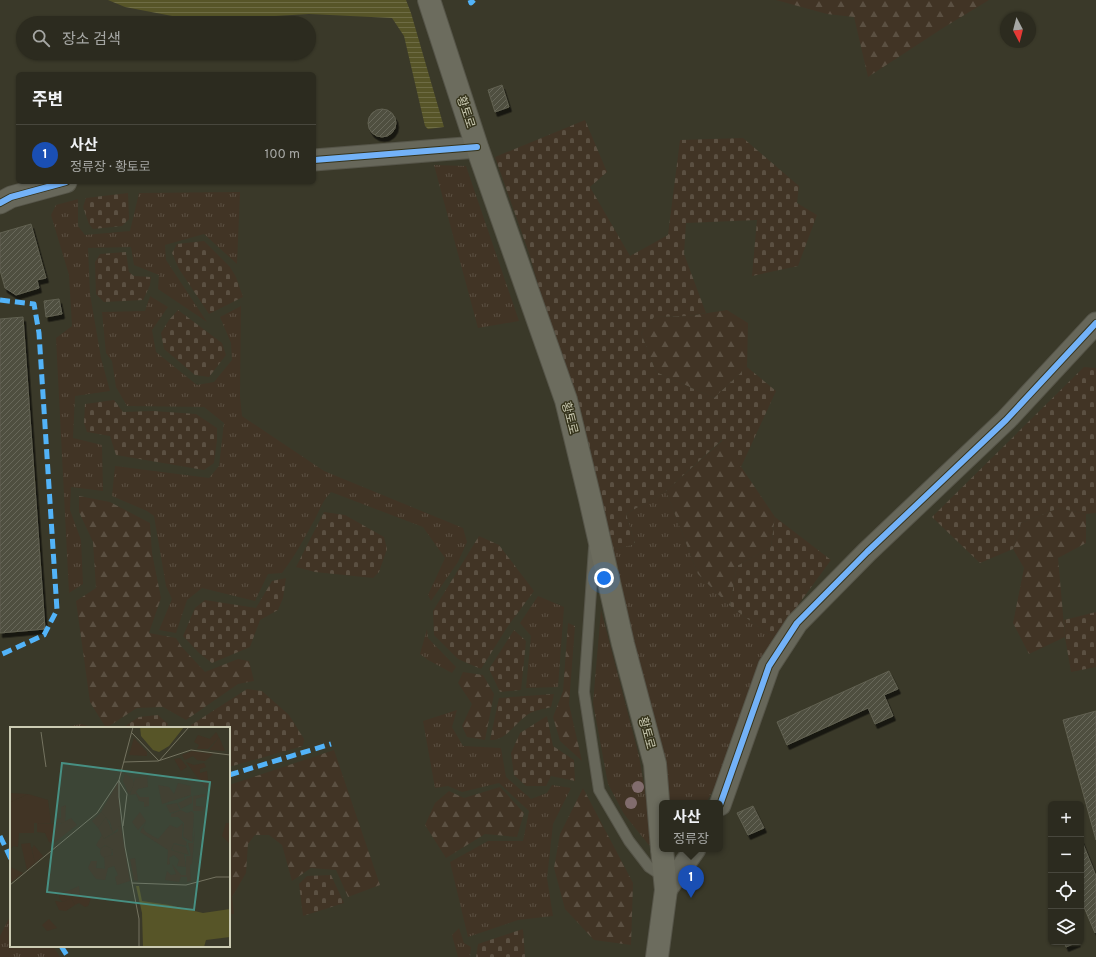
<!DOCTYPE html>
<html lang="ko">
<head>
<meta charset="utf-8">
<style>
	:root { --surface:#2c2b1f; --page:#38372c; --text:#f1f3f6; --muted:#a6a7a4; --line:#48473d; --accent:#989883 }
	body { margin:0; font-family:Overpass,"Noto Sans KR",sans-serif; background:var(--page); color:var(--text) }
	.controls { position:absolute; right:12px; bottom:12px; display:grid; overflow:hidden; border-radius:6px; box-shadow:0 1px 3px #0004 }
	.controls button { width:36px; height:36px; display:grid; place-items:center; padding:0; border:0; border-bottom:1px solid var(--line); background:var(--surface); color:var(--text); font:20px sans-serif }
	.compass { position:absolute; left:1000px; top:12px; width:36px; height:36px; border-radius:50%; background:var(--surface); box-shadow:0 1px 3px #0004; rotate:173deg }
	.you { position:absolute; left:604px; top:578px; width:14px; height:14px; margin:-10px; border:3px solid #fff; border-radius:50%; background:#1a73e8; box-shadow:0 0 0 6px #1a73e833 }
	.badge { display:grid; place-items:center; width:26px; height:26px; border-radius:50%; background:var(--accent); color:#fff; font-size:13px; font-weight:700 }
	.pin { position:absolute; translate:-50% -33px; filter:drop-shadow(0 1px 2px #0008) }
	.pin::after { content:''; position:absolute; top:21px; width:14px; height:12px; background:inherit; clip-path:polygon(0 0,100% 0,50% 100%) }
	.popup { position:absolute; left:659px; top:800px; width:64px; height:52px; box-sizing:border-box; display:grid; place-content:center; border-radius:6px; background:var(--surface); filter:drop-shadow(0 1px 3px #0005); font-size:13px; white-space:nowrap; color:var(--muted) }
	.popup b { font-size:15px; color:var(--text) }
	.popup::after { content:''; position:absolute; left:50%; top:100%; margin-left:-8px; border:8px solid transparent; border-top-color:var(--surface) }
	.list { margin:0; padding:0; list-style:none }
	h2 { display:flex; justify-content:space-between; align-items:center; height:52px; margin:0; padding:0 16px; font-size:17px }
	h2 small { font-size:13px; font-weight:400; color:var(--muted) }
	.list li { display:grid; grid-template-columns:26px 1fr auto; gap:12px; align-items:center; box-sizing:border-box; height:60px; padding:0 16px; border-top:1px solid var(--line) }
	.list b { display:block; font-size:15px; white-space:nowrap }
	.list p { margin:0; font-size:13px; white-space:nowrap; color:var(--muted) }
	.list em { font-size:13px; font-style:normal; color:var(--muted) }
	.icon { flex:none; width:22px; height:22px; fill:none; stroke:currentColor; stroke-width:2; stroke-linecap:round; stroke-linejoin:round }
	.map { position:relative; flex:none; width:1096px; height:957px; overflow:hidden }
	.search { position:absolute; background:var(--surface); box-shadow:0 1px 3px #0004; left:16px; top:16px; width:300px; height:44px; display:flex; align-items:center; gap:10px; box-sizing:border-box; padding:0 14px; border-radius:22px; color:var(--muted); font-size:15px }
	.panel { position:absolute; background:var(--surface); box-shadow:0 1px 3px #0004; left:16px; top:72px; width:300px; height:112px; border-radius:6px }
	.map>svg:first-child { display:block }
	.grass { fill:url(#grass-tufts) }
	.forest { fill:url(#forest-firs) }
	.cemetery { fill:url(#cemetery-stones) }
	.water { fill:url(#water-rules) }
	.building { fill:url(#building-hatch); stroke:#616151; filter:url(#shadow) }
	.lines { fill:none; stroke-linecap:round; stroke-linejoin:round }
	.lane-casing { stroke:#565549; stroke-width:12 }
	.street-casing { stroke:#565549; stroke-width:23 }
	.secondary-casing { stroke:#565549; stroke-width:24 }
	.lane { stroke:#67675a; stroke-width:10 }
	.street { stroke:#67675a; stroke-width:21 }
	.secondary { stroke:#6c6c5e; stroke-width:22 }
	.quiet { stroke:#52b3f8; stroke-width:5; stroke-dasharray:10 5; stroke-linecap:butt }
	.cycleway-casing { stroke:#36341c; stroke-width:8 }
	.cycleway { stroke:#73b2f8; stroke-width:6 }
	.tree { fill:#816c6d }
	.labels { text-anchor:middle; stroke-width:3; stroke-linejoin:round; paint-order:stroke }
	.street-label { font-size:12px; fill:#cbcbb3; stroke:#36341c }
	.inset-road { fill:none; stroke:#747360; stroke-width:1 }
	.view { fill:#479083; fill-opacity:0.15; stroke:#479083; stroke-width:2 }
	.inset-edge { fill:none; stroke:#cbcbb3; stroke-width:2 }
</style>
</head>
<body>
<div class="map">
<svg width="1096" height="957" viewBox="0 0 1096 957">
	<defs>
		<pattern id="grass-tufts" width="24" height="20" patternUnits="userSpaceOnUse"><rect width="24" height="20" fill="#413425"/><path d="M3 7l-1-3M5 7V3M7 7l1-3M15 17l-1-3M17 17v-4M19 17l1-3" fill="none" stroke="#5b5042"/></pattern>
		<pattern id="forest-firs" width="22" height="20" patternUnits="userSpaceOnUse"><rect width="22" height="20" fill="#413425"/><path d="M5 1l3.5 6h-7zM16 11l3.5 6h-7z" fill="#5b5042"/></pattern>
		<pattern id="cemetery-stones" width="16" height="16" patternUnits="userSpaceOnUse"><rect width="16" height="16" fill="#413425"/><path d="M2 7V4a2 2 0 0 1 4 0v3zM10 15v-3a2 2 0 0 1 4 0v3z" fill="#5b5042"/></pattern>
		<pattern id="water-rules" width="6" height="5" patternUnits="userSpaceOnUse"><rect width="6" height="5" fill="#575528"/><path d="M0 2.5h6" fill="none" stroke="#6e6c45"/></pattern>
		<pattern id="building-hatch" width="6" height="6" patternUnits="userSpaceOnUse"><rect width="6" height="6" fill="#504f41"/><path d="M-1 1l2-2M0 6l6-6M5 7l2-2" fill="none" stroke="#68675a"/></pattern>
		<filter id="shadow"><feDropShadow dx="2.5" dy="4.5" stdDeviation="0" flood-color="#0009"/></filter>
	</defs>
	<rect width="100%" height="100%" fill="#3a3929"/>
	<g class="grass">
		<polygon points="434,165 466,166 519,321 478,328"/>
		<polygon points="240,192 237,264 204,234 165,245 166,260 207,322 158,289 159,275 134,265 131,247 88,248 90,294 101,358 110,391 75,396 73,438 102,445 103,491 71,487 70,510 81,540 83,584 69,593 56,338 72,326 69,275 51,215 56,205 78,199 78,226 85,235 130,231 139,193"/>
		<path d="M150,296L168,307L152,330L156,352L197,385L214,382L232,360L231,343L220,317L241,306L240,396L242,416L324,471L463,528L467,542L458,562L431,601L428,595L445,558L423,527L331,492C323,500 320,509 315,519C305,537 295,556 282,573L268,574L255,601L202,588L187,600L176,633L159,630L172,599L166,586L154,516L147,511L112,496L115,466L209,478L219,466L224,423L204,407L127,406L116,387L112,361L106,353L102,312L145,311Z"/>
		<polygon points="666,491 698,574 730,606 774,638 720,777 706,803 665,803 657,739 612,550 635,544 626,514"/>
		<polygon points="538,596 564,607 558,687 526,688 531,636 520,623"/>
		<polygon points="601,610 639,756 655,851 648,844 624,814 608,784 593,703"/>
		<polygon points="427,629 428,638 456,667 452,673 428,660 420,654"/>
		<polygon points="457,710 452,727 463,746 501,748 506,777 531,799 547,793 552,785 571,788 553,824 547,878 553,916 518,920 468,937 450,862 488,841 523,841 529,811 499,783 462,792 448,786 435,788 423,721"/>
		<polygon points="81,724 95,728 62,728"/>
		<polygon points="11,914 11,946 53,946 60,957 0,957 0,936"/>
		<polygon points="459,928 464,943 471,947 470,957 458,957 452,935"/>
	</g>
	<g class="forest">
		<polygon points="776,0 989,0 943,28 868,77 854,17 827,14"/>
		<polygon points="727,310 748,323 747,367 714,398 656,372 641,333 654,317 689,316"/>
		<polygon points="723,440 775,517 771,547 737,566 730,606 698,574 666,491"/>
		<polygon points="79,496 110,502 150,523 152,553 161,598 149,633 176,638 181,646 205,672 238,659 249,661 254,681 238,684 186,720 163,707 137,708 106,728 90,702 76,601 96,588 93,542 79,512"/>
		<polygon points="1059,508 1086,514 1086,543 1058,558 1065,637 1029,654 1013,623 1024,568 1013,549 1021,523"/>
		<polygon points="568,623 575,626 569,704 582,761 560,741 553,717 563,691"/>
		<polygon points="463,672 483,675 494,694 485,740 467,737 462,726 472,704 458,683"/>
		<polygon points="334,750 380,885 348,897 336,870 311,868 292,881 282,845 269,835 255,835 248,844 246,873 232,897 234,914 229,914 229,785"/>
		<polygon points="500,787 524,813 517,837 485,834 446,858 425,825 435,803 449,791 464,798"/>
		<polygon points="583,788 633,883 631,945 594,940 565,909 554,868 560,834"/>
	</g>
	<g class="cemetery">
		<polygon points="585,120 607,172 590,187 630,256 668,235 680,140 743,138 799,186 797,203 817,215 798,266 752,276 757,220 686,223 684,254 706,313 688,316 654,317 641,333 656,372 714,398 747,367 776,391 741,467 722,440 666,491 626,514 635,544 612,550 530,256 495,157"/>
		<polygon points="128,193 129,219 122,226 93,229 89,224 83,207 86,198"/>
		<polygon points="204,241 230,267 236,277 243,297 209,314 179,269 172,253 177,244"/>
		<polygon points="126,252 129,272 134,276 151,277 150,285 143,300 104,302 96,294 95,262 100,254"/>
		<polygon points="178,310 222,343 226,355 209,377 195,375 164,349 161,333 169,320"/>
		<polygon points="1084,367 1096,368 1096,513 1086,514 1059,508 1021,523 1013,549 980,563 932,517"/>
		<polygon points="114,400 123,412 153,411 196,414 217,428 217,440 214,463 204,470 116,455 110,436 87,432 84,423 85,404"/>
		<polygon points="324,512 345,515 384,537 387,549 379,572 373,578 315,572 296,567"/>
		<polygon points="775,517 831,560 774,638 730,606 737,566 771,547"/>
		<polygon points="479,536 499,545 534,591 508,626 481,669 458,659 434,635 433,611"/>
		<polygon points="286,578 283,598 278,610 260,620 250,647 212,663 199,653 183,636 195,608 205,600 256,608 272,581"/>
		<polygon points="1096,612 1096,667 1071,672 1065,637 1064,620"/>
		<polygon points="514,630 526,641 521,690 500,692 489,669"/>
		<polygon points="247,689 262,691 289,715 304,739 303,746 229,767 229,728 191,728 191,725"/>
		<path d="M554,694L551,707C544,709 534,710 527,715C514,724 507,740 490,740L499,698Z"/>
		<polygon points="158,715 168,724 166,728 122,728 139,717"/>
		<polygon points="547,716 553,746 574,760 575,781 551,776 546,786 526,786 514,775 511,753 520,733"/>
		<polygon points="331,875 344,903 303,916 299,884 307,876"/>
		<polygon points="523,929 525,957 476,957 478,944"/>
	</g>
	<polygon class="water" points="108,0 406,0 411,13 444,127 428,129 425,126 404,36 392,18 309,14 210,20 188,19 125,7"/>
	<g class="building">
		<polygon points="502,85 509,107 495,112 488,90"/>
		<circle cx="382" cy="123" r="14"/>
		<polygon points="31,224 46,278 37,280 39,288 16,295 5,288 0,270 0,233"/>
		<polygon points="59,299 62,314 46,317 44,301"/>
		<polygon points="23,317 45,629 0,633 0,319"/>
		<polygon points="889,671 898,689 884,695 893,716 875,724 868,708 787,745 777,722"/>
		<polygon points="1096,711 1096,840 1063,720"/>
		<polygon points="753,806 764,828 748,835 737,813"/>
		<polygon points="1081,839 1096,876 1096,932 1095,933 1081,900"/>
		<polygon points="1064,942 1078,942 1066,947"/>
	</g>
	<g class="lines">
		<defs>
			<polyline id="lane" points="594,548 584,692 599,790 629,841 649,867 664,877"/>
			<g id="street">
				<polyline points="314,160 477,147"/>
				<polyline points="0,203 11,197 66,182"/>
				<polyline points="720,805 769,666 797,623 867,552 1006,420 1096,323"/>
				<polyline points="666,890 695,849"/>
			</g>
			<g id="secondary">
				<polyline points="429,0 477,147 566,400 590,499 623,644 655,764 662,849"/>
				<polyline points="657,957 666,890 662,849"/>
			</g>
		</defs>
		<use href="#lane" class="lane-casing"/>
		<use href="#street" class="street-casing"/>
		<use href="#secondary" class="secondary-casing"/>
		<use href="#lane" class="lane"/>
		<use href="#street" class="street"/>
		<use href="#secondary" class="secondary"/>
		<g class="quiet">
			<polyline points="470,0 471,3 474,0"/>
			<polyline points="0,300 34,304 39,333 57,610 44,635 0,655"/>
			<polyline points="229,775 331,744"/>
			<polyline points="0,836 11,859"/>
			<polyline points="61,946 68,957"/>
		</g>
		<defs>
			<g id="cycleway">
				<polyline points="314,160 477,147"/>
				<polyline points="0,203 11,197 66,182"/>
				<polyline points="720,805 769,666 797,623 867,552 1006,420 1096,323"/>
			</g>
		</defs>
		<use href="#cycleway" class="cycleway-casing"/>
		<use href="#cycleway" class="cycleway"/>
	</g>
	<g class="tree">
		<circle cx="638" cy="787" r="6"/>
		<circle cx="631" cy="803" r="6"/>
	</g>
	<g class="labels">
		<g class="street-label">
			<text transform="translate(466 112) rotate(72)" y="4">황토로</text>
			<text transform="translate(570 418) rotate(76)" y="4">황토로</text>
			<text transform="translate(647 733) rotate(75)" y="4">황토로</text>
		</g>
	</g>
	<g transform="translate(10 727)">
		<rect width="220" height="220" fill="#3a3929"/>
		<path d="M206,5L209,10L198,22H187L189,18L184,15L188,8L200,12ZM170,31L177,40L171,44L164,32ZM176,35L184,38L194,36L196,40L190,42V46L197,44L198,53H202L196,62ZM137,49L138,60L128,62L126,65L130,70H139V79L134,80V75L129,74L126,67L120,68L125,51ZM108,55L111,99L103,106L100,95L91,85ZM195,67L196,69L186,72V79L194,80L192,84H183V69ZM136,95L133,101L136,105L148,112L160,98L167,101L173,96L172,111L177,115L176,119L164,116L161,123L174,127L176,140L167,139L169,133L164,128L159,131L160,137L157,138L158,123L130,105ZM185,102L182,137L180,138L181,154L177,155V150H171L169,155L155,153L157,144L161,148L166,147L162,137L171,148H176V129H181L178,116H183ZM20,116L25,136L17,143L11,117ZM125,131L128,154L124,153L120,132ZM0,140L13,146L0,156Z" fill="#413425"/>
		<path d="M124,11L137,25V29L119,28ZM182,24L203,27L195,34L187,33L183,29L175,33L172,28ZM115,46L123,52L124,57L119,68L113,54ZM168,56L181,59V68L152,77L148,58L159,60L164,67ZM18,67L38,73L41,96H24V106H9L8,120L3,119L0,123V75ZM182,69V76L171,82L168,76ZM56,78L55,96H46L47,92L51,91V80ZM171,83L177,86L182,84L184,87L182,115L173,110L174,96L168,90H161V87ZM96,90L103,106L94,112L88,101ZM216,96H220V117L212,109ZM24,118L33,129L25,136L22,122ZM90 125a6 6 0 1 1 12 0a6 6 0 1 1-12 0ZM69,159L70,167L81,171L78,179L75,180L69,176L65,178L61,171L53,175L50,173L49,168Z" fill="#413425"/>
		<path d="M209,10L215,24L199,23L207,13ZM0,66L18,67L0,75ZM167,76L170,83L160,86L156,78ZM91,85L96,90L88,101L82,94ZM130,85L136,94L128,103L122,95ZM61,91L67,98L44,116L39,115L35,106L27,105V96L50,97ZM111,99L120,154L107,158L105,150L108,148L104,139L98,141L95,153L86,152L78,141L81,134H87L86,141L95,142L94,130L103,128L102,122L95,118L90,122L86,118L92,108L94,112L108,104V100ZM164,117L176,120L179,128L165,124L162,122ZM61,171L65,178L56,184L49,183L45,174L53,175ZM39,192L47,201L37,204L32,198Z" fill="#413425"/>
		<path d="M130,0H174L159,19L149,25L143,23L131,9ZM126,159H129L132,174L159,178L193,186L220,182V210L196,213L194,220H133L132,186Z" fill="#575528"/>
		<path class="inset-road" d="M123,0L109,53V70L115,120L129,192V220M31,5L36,40M122,6L149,34L179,0M114,35L148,34L181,23L220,28M109,54L117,67L113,99M122,156L176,158L206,150H220M0,158L87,86L109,53"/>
		<path class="view" d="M52,36L200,55L184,183L37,165Z"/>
		<rect width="220" height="220" class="inset-edge"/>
	</g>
</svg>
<div class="controls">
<button>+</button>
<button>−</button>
<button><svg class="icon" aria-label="locate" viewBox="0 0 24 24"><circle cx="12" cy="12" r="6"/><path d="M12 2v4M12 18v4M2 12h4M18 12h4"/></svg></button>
<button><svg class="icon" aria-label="layers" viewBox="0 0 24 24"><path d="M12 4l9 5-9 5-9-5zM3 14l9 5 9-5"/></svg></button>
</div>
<svg class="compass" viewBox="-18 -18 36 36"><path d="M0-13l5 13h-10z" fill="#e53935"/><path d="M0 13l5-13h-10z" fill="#a6a7a4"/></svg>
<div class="you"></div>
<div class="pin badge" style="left:691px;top:898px;background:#1a4fb4">1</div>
<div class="popup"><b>사산</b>정류장</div>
<div class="search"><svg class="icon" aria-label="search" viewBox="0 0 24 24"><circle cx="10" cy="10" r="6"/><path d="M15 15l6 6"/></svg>장소 검색</div>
<section class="panel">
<h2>주변<small></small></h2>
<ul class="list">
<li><span class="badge" style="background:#1a4fb4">1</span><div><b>사산</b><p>정류장 · 황토로</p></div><em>100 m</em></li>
</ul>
</section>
</div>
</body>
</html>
